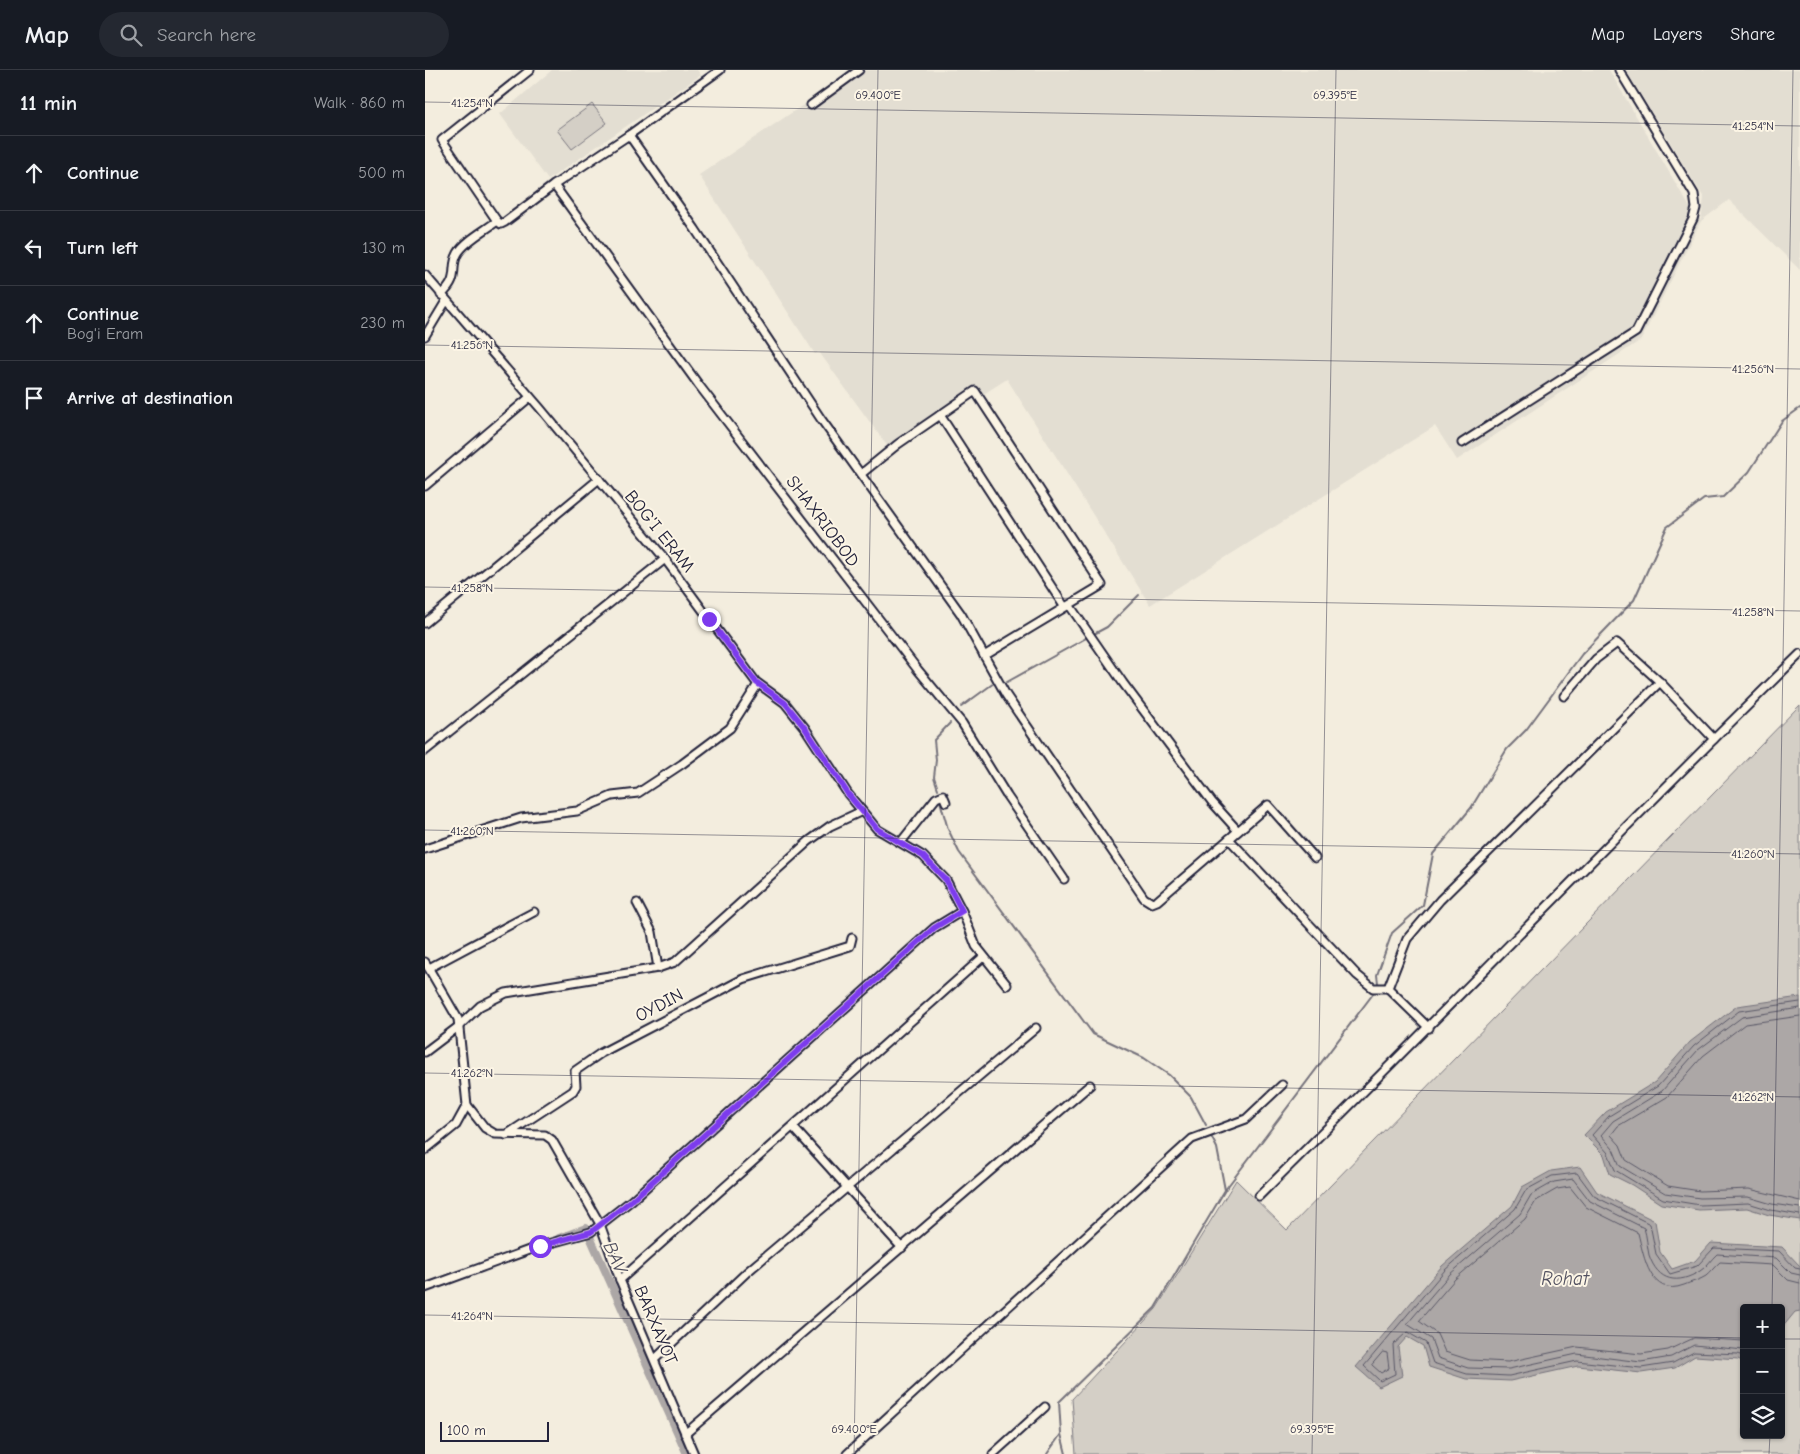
<!DOCTYPE html>
<html lang="en">
<head>
<meta charset="utf-8">
<style>
	:root { --surface:#171b24; --page:#242831; --text:#f1f3f6; --muted:#9ea1a6; --line:#363941 }
	body { margin:0; font-family:"Comic Neue",sans-serif; background:var(--page); color:var(--text) }
	.controls { position:absolute; right:15px; bottom:15px; display:grid; overflow:hidden; border-radius:5px; box-shadow:0 1px 4px #0004 }
	.controls button { width:45px; height:45px; display:grid; place-items:center; padding:0; border:0; border-bottom:1px solid var(--line); background:var(--surface); color:var(--text); font:25px sans-serif }
	.scale { position:absolute; left:15px; bottom:12px; width:109px; box-sizing:border-box; padding-left:5px; border:2px solid #22223b; border-top:0; font-size:14px; line-height:18px; white-space:nowrap; color:#22223b; -webkit-text-stroke:4px #fcf5e5; paint-order:stroke }
	.stop { position:absolute; width:15px; height:15px; margin:-11px; border:4px solid #7c3aed; border-radius:50%; background:#fff }
	.stop.end { background:#7c3aed; border-color:#fff; box-shadow:0 1px 5px #0008 }
	.list { margin:0; padding:0; list-style:none }
	h2 { display:flex; justify-content:space-between; align-items:center; height:65px; margin:0; padding:0 20px; font-size:21px }
	h2 small { font-size:16px; font-weight:400; color:var(--muted) }
	.list li { display:grid; grid-template-columns:32px 1fr auto; gap:15px; align-items:center; box-sizing:border-box; height:75px; padding:0 20px; border-top:1px solid var(--line) }
	.list b { display:block; font-size:19px; white-space:nowrap }
	.list p { margin:0; font-size:16px; white-space:nowrap; color:var(--muted) }
	.list em { font-size:16px; font-style:normal; color:var(--muted) }
	.icon { flex:none; width:28px; height:28px; fill:none; stroke:currentColor; stroke-width:2; stroke-linecap:round; stroke-linejoin:round }
	.map { position:relative; flex:none; width:1375px; height:1384px; overflow:hidden }
	header { display:flex; align-items:center; gap:30px; box-sizing:border-box; height:70px; padding:0 25px; background:var(--surface); border-bottom:1px solid var(--line) }
	header strong { font-size:24px }
	nav { display:flex; gap:28px; margin-inline-start:auto; font-size:18px }
	.search { width:350px; height:45px; background:var(--page); display:flex; align-items:center; gap:12px; box-sizing:border-box; padding:0 18px; border-radius:28px; color:var(--muted); font-size:19px }
	main { display:flex }
	aside { flex:1; background:var(--surface) }
	.map>svg:first-child { display:block }
	.built { fill:#e3ded2 }
	.green { fill:#d4cfc6; stroke:#7b7880; fill-rule:evenodd }
	.water { fill:#aca7a6; stroke:#75727b }
	.lines { fill:none; stroke-linecap:round; stroke-linejoin:round }
	.shore { stroke:#595766; stroke-width:1 }
	.stream { stroke:#75727b; stroke-width:2 }
	.canal { stroke:#aca7a6; stroke-width:8 }
	.street-casing { stroke:#22223b; stroke-width:11 }
	.street { stroke:#fcf5e5; stroke-width:7 }
	.route { stroke:#7c3aed; stroke-width:6 }
	.ticks { fill:none; stroke:#22223b; stroke-width:1; stroke-opacity:0.45 }
	.labels { text-anchor:middle; stroke-width:4; stroke-linejoin:round; paint-order:stroke }
	.street-label { font-size:18px; fill:#22223b; stroke:#fcf5e5 }
	.water-label { font-size:19px; font-style:italic; fill:#525160; stroke:#fcf5e5 }
	.ticks-label { font-size:12px; text-anchor:middle; fill:#22223b; stroke:#fcf5e5; stroke-width:4; stroke-linejoin:round; paint-order:stroke }
</style>
</head>
<body>
<header>
<strong>Map</strong>
<div class="search"><svg class="icon" aria-label="search" viewBox="0 0 24 24"><circle cx="10" cy="10" r="6"/><path d="M15 15l6 6"/></svg>Search here</div>
<nav><a>Map</a><a>Layers</a><a>Share</a></nav>
</header>
<main>
<aside>
<h2>11 min<small>Walk · 860 m</small></h2>
<ul class="list">
<li><svg class="icon" aria-label="ahead" viewBox="0 0 24 24"><path d="M12 20V5M6 11l6-6 6 6"/></svg><div><b>Continue</b></div><em>500 m</em></li>
<li><svg class="icon" aria-label="left" viewBox="0 0 24 24"><path d="M17 20v-9H6M10 6l-5 5 5 5"/></svg><div><b>Turn left</b></div><em>130 m</em></li>
<li><svg class="icon" aria-label="ahead" viewBox="0 0 24 24"><path d="M12 20V5M6 11l6-6 6 6"/></svg><div><b>Continue</b><p>Bog'i Eram</p></div><em>230 m</em></li>
<li><svg class="icon" aria-label="arrive" viewBox="0 0 24 24"><path d="M6 21V4h12l-3 4 3 4H6"/></svg><div><b>Arrive at destination</b></div></li>
</ul>
</aside>
<div class="map">
<svg width="1375" height="1384" viewBox="0 0 1375 1384">
	<rect width="100%" height="100%" fill="#f3edde"/>
	<filter id="ink" filterUnits="userSpaceOnUse"><feTurbulence type="fractalNoise" baseFrequency=".02" numOctaves="2"/><feDisplacementMap in="SourceGraphic" scale="10" xChannelSelector="R" yChannelSelector="G"/><feConvolveMatrix kernelMatrix="1 2 1 2 8 2 1 2 1" color-interpolation-filters="sRGB"/></filter>
	<g filter="url(#ink)">
		<g class="built">
			<polygon points="127,0 272,0 276,5 123,110 75,44"/>
			<polygon points="430,0 1184,0 1264,136 1276,150 1279,128 1201,0 1375,0 1375,200 1304,130 1276,151 1216,270 1032,390 1010,356 725,535 582,309 557,325 551,317 463,377 394,282 390,284 274,105"/>
		</g>
		<g class="green">
			<polygon points="167,34 182,53 147,79 132,60"/>
			<path d="M1375,635V1384H651L647,1329L731,1239L811,1110L862,1160ZM1319,1238H1356V1365H1319Z"/>
		</g>
		<g class="water">
			<polygon points="1375,927 1375,1150 1344,1145 1322,1138 1274,1140 1236,1134 1207,1115 1185,1104 1179,1085 1159,1065 1181,1042 1230,1012 1265,972 1312,936"/>
			<polygon points="1155,1097 1172,1122 1230,1151 1235,1182 1247,1199 1270,1191 1286,1173 1357,1177 1375,1196 1375,1241 1370,1242 1356,1259 1356,1238 1319,1238 1319,1292 1313,1289 1270,1286 1250,1298 1216,1303 1153,1296 1085,1311 1041,1309 1004,1297 998,1276 982,1267 973,1277 977,1306 954,1317 931,1297 1017,1196 1087,1136 1097,1117 1126,1101"/>
		</g>
		<g class="lines">
			<g class="shore">
				<polyline points="1375,932 1314,941 1269,976 1233,1016 1184,1046 1167,1065 1183,1083 1190,1100 1238,1129 1275,1135 1323,1133 1346,1140 1375,1145"/>
				<polyline points="1375,938 1317,947 1273,980 1237,1021 1188,1051 1176,1065 1188,1079 1195,1096 1240,1123 1275,1128 1323,1127 1347,1134 1375,1138"/>
				<polyline points="1375,946 1320,954 1278,986 1242,1027 1193,1056 1186,1065 1195,1075 1201,1090 1243,1116 1275,1121 1324,1119 1375,1131"/>
				<path d="M1319,1271L1269,1268L1243,1280L1216,1284L1152,1277L1083,1292L1045,1290L1020,1282L1012,1264L994,1251L1030,1209L1100,1149L1111,1131L1132,1119L1145,1117L1161,1137L1213,1163C1219,1187 1225,1228 1259,1215C1266,1212 1275,1210 1281,1206C1286,1202 1290,1196 1295,1192L1348,1195L1363,1210L1375,1213"/>
				<path d="M1319,1280L1269,1275L1246,1287L1216,1292L1152,1284L1084,1299L1043,1298L1013,1288L1006,1269L982,1254L1025,1204L1095,1144L1106,1125L1129,1112L1148,1109L1165,1131L1219,1158C1222,1167 1222,1176 1224,1185C1233,1212 1253,1215 1275,1201C1282,1197 1286,1189 1292,1184L1351,1188L1366,1203L1375,1205"/>
				<polygon points="958,1282 962,1283 964,1298 956,1303 947,1295"/>
				<polyline points="1319,1287 1313,1284 1269,1282 1248,1293 1216,1298 1152,1291 1084,1306 1042,1304 1008,1293 1001,1273 982,1262 968,1275 970,1304 955,1311 939,1296 1020,1200 1090,1139 1101,1120 1127,1106 1152,1103 1169,1126 1225,1154 1231,1184 1245,1204 1272,1196 1289,1178 1354,1181 1370,1198 1375,1199"/>
			</g>
			<g class="stream">
				<polyline points="667,565 682,557 714,525"/>
				<polyline points="582,612 663,567"/>
				<polyline points="536,637 569,613"/>
				<polyline points="513,719 509,707 511,690 509,670 525,653"/>
				<polyline points="515,731 523,759 534,782 668,964 719,988 744,1005 766,1027 781,1055"/>
				<polyline points="953,913 952,905 967,863 998,835 1008,784 1046,738 1082,679 1101,660 1157,584 1209,530 1242,457 1279,429 1298,427 1324,402 1357,351 1375,338"/>
				<polyline points="787,1068 792,1078 800,1120"/>
				<polyline points="622,1384 636,1364"/>
				<polyline points="641,1384 636,1364 634,1332 730,1238 800,1120 948,924"/>
			</g>
			<polyline class="canal" points="134,1168 161,1158 262,1384"/>
			<defs>
				<g id="street">
					<polyline points="386,35 434,0"/>
					<polyline points="204,65 270,159 396,349 536,544 581,625 719,828 727,833 732,831 804,769 932,905 948,918 963,918"/>
					<polyline points="129,115 273,314 493,600 537,653 582,726 639,809"/>
					<polyline points="72,151 17,70 105,0"/>
					<polyline points="0,205 115,338 240,489 331,612 360,633 380,658 423,724 452,759 498,786 521,810 537,841 551,876 582,915"/>
					<path d="M16,225C36,208 24,198 33,183C41,170 61,160 72,151L76,154L80,152L129,115L204,65L295,0"/>
					<polyline points="0,266 21,231"/>
					<polyline points="515,345 639,536"/>
					<polyline points="1037,373 1211,262 1268,149 1271,138 1269,124 1194,0"/>
					<polyline points="436,404 473,374 550,321 677,515 559,586"/>
					<polyline points="0,416 105,327"/>
					<polyline points="645,536 698,613 787,732 813,761"/>
					<polyline points="0,553 174,409"/>
					<polyline points="1139,626 1171,589 1192,573 1235,612 1289,669"/>
					<polyline points="0,681 240,489"/>
					<polyline points="804,769 843,735 890,788"/>
					<polyline points="476,772 511,728 518,725 521,732"/>
					<polyline points="0,779 96,748 152,741 187,726 213,723 257,694 305,658 333,614"/>
					<polyline points="212,833 227,862 233,898"/>
					<polyline points="0,892 33,949 42,1035 60,1058 70,1064 120,1065 127,1070 175,1154 195,1210 269,1384"/>
					<polyline points="4,898 109,842"/>
					<polyline points="1004,958 963,918 982,869 1015,830 1235,612"/>
					<polyline points="0,982 33,957 55,936 81,923 233,898 250,892 384,771 405,756 437,741"/>
					<polyline points="368,1057 477,1178"/>
					<polyline points="81,1065 148,1021 151,1016 150,1001 176,983 318,909 425,876 427,868"/>
					<polyline points="0,1080 31,1055 42,1035"/>
					<path d="M834,1126C1016,946 1193,762 1375,584"/>
					<polyline points="195,1210 558,887"/>
					<polyline points="0,1218 115,1176 166,1162 207,1130 509,858 537,841"/>
					<polyline points="230,1289 322,1202 611,958"/>
					<polyline points="260,1364 665,1015"/>
					<polyline points="422,1384 767,1069 821,1049 857,1015"/>
					<polyline points="568,1384 620,1337"/>
				</g>
			</defs>
			<use href="#street" class="street-casing"/>
			<use href="#street" class="street"/>
		</g>
	</g>
	<g class="lines" filter="url(#ink)">
		<polyline class="route" points="115,1176 166,1162 207,1130 509,858 537,841 521,810 498,786 452,759 423,724 380,658 360,633 331,612 284,549"/>
	</g>
	<path class="ticks" d="M0,32L1375,56M0,275L1375,299M0,517L1375,541M0,760L1375,784M0,1003L1375,1027M1347,1238L1368,0M0,1245L1319,1268M1356,1269H1375M429,1384L453,0M887,1384L911,0M1344,1384L1345,1365"/>
	<g class="labels">
		<g class="street-label">
			<text transform="translate(398 451) rotate(53)" y="6">SHAXRIOBOD</text>
			<text transform="translate(235 461) rotate(51)" y="6">BOG'I ERAM</text>
			<text transform="translate(234 935) rotate(-28)" y="6">OYDIN</text>
			<text transform="translate(231 1255) rotate(67)" y="6">BARXAYOT</text>
		</g>
		<g class="water-label">
			<text transform="translate(191 1187) rotate(66)" y="7">BAV</text>
			<text x="1140" y="1215">Rohat</text>
		</g>
	</g>
	<g class="ticks-label">
		<text x="453" y="29">69.400°E</text>
		<text x="910" y="29">69.395°E</text>
		<text x="47" y="37">41.254°N</text>
		<text x="1328" y="60">41.254°N</text>
		<text x="47" y="279">41.256°N</text>
		<text x="1328" y="303">41.256°N</text>
		<text x="47" y="522">41.258°N</text>
		<text x="1328" y="546">41.258°N</text>
		<text x="47" y="765">41.260°N</text>
		<text x="1328" y="788">41.260°N</text>
		<text x="47" y="1007">41.262°N</text>
		<text x="1328" y="1031">41.262°N</text>
		<text x="47" y="1250">41.264°N</text>
		<text x="429" y="1363">69.400°E</text>
		<text x="887" y="1363">69.395°E</text>
	</g>
</svg>
<div class="controls">
<button>+</button>
<button>−</button>
<button><svg class="icon" aria-label="layers" viewBox="0 0 24 24"><path d="M12 4l9 5-9 5-9-5zM3 14l9 5 9-5"/></svg></button>
</div>
<div class="scale">100 m</div>
<div class="stop" style="left:115px;top:1176px"></div>
<div class="stop end" style="left:284px;top:549px"></div>
</div>
</main>
</body>
</html>
